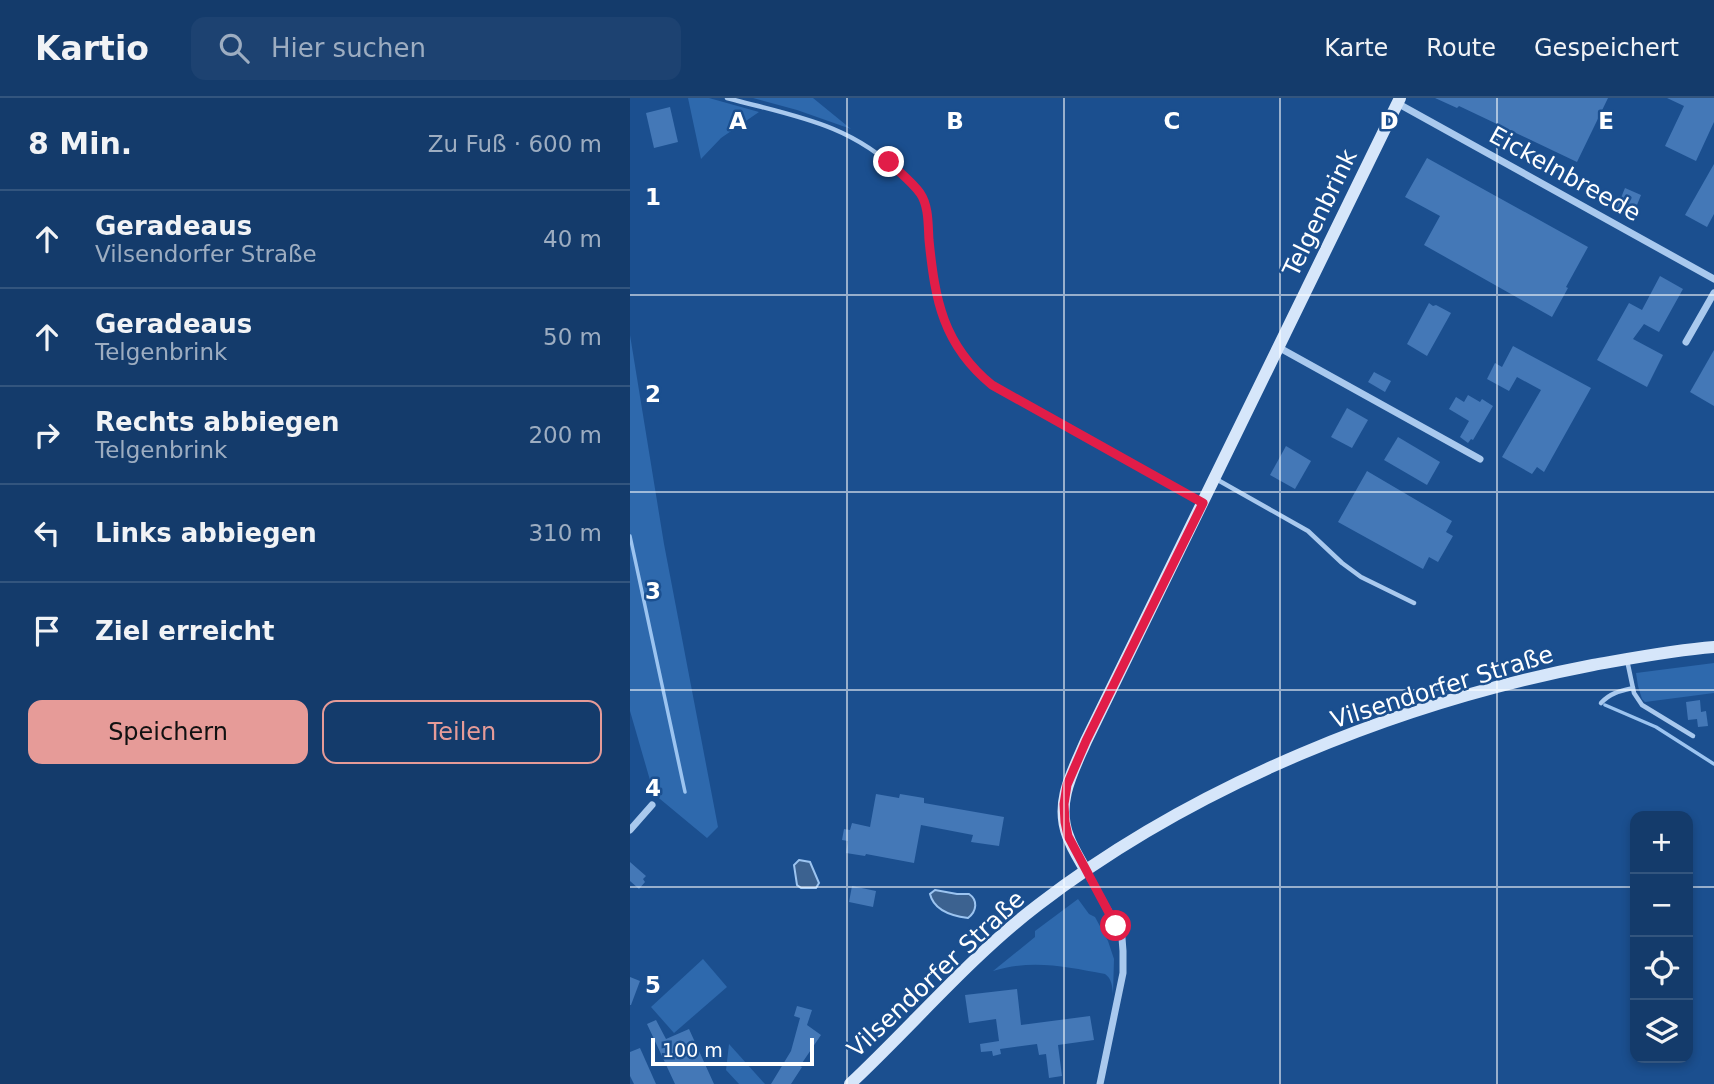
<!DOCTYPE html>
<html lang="de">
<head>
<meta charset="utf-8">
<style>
	:root { --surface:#143b6b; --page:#1d4271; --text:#f1f3f6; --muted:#9dadc1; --line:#33557e; --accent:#e69b98 }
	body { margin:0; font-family:"DejaVu Sans",sans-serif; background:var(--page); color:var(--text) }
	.controls { position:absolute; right:21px; bottom:21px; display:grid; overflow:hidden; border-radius:14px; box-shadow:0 4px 10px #0003 }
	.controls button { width:63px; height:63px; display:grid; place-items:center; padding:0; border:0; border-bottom:2px solid var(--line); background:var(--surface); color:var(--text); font:35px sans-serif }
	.scale { position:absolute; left:21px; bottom:18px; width:163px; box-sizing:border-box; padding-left:7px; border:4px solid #fff; border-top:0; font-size:19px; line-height:24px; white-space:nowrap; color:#fff; -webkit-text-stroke:5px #1b4f8f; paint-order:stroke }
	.stop { position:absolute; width:21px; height:21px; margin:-16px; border:5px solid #e11d48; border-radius:50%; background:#fff }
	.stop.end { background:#e11d48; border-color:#fff; box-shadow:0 2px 7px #0008 }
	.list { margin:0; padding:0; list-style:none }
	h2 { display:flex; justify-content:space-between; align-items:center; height:91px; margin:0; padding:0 28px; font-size:30px }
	h2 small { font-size:23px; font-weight:400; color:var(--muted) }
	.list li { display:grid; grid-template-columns:46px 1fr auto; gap:21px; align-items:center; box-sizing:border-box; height:98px; padding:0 28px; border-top:2px solid var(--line) }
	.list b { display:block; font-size:26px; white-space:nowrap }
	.list p { margin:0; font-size:23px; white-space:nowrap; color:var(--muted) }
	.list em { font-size:23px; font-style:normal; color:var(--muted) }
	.actions { display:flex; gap:14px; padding:21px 28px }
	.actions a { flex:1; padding:16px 0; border:2px solid var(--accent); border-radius:14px; text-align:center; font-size:24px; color:var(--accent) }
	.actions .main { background:var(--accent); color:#111 }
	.icon { flex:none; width:38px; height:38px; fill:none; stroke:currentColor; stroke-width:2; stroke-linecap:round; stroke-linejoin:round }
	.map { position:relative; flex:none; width:1084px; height:986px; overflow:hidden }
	header { display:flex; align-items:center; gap:42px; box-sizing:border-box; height:98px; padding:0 35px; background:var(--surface); border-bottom:2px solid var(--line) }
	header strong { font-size:33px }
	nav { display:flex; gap:38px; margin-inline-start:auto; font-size:24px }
	.search { width:490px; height:63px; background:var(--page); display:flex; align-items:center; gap:18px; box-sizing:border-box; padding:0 24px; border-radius:14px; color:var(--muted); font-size:26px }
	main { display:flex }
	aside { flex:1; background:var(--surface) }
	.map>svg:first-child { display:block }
	.green { fill:#2e69ad }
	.water { fill:#3c6290; stroke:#9cc4f0; stroke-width:2 }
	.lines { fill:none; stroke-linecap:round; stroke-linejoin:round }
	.stream { stroke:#9cc4f0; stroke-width:3.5 }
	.building { fill:#4478b7 }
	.lane { stroke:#a9c9ee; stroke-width:4.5 }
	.street { stroke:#a9c9ee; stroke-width:7 }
	.secondary { stroke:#d6e6fa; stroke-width:12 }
	.route { stroke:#e11d48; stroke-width:9 }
	.grid { fill:none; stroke:#fff; stroke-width:2; stroke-opacity:0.55 }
	.labels { text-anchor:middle; stroke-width:5; stroke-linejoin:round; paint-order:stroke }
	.street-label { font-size:24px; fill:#fff; stroke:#1b4f8f }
	.grid-label { font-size:23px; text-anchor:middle; font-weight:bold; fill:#fff; stroke:#1b4f8f; stroke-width:5; stroke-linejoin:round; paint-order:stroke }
</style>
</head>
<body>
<header>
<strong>Kartio</strong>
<div class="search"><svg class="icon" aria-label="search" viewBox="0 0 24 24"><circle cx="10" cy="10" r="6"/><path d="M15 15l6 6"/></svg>Hier suchen</div>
<nav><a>Karte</a><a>Route</a><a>Gespeichert</a></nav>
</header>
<main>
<aside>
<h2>8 Min.<small>Zu Fuß · 600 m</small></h2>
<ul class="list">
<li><svg class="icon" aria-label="ahead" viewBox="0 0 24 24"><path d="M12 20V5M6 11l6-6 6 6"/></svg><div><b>Geradeaus</b><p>Vilsendorfer Straße</p></div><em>40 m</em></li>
<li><svg class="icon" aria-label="ahead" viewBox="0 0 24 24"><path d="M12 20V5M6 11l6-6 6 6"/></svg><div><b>Geradeaus</b><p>Telgenbrink</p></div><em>50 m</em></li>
<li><svg class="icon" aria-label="right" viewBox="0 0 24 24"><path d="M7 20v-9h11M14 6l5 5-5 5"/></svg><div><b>Rechts abbiegen</b><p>Telgenbrink</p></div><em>200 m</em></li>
<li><svg class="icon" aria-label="left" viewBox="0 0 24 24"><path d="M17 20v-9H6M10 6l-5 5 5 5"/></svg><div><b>Links abbiegen</b></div><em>310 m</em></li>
<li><svg class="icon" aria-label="arrive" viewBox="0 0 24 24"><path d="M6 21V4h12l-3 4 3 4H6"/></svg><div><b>Ziel erreicht</b></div></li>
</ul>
<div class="actions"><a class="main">Speichern</a><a>Teilen</a></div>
</aside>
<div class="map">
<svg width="1084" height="986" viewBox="0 0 1084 986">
	<rect width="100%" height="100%" fill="#1b4f8f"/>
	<g class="green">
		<polygon points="58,0 79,0 129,14 91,40 71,61"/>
		<polygon points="123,0 183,0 221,31 167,12"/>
		<polygon points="0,237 34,446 88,729 77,740 24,696 0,613"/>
		<polygon points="1084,565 1084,595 1015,604 1012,601 1008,588 1006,575"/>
		<path d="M448,801L459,816L465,819L478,843L484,861L483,896C482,888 482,881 475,876C436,869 403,861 363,873L405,839V833Z"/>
		<polygon points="73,861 97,889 44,935 21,909"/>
		<polygon points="99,946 135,986 109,986 96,972"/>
	</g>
	<g class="water">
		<polygon points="169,762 180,764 189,785 186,790 171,790 167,787 164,767"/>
		<path d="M305,792L327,796H339C348,802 347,813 338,820C322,818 304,813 300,796Z"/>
	</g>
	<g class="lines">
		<g class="stream">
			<polyline points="0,438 55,694"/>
			<polyline points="975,607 1026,629 1084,666"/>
		</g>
	</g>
	<g class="building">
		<polygon points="805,0 978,0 947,64 829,8 827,10"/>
		<polygon points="1037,0 1084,0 1084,24 1066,63 1035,48 1054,8"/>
		<polygon points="40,9 48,44 24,50 16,15"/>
		<polygon points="797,60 958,149 936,189 938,190 922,219 794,147 810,118 775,99"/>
		<polygon points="1084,66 1084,116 1077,129 1055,117"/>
		<polygon points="995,90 1011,97 1003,117 997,114 996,116 986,112"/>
		<polygon points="1030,178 1053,191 1029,234 1014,226 1003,241 1033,257 1017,289 967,262 999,205 1012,212"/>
		<polygon points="799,205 803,208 806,207 821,215 797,258 777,246"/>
		<polygon points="883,248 961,290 914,374 907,369 902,376 872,359 911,292 887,279 879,293 857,281 865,265 872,269"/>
		<polygon points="1084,252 1084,308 1060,294"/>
		<polygon points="744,274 761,283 755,294 738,284"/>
		<polygon points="838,297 850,304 852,301 863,308 843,342 841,341 838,345 830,339 839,323 819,311 826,299 834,304"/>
		<polygon points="717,310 738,322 722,350 701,339"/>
		<polygon points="768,339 810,364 797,387 754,362"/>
		<polygon points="656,348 681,363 665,391 640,377"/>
		<polygon points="737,373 822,423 816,434 823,438 808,464 799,459 793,471 708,424"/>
		<polygon points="1070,602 1071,614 1076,613 1078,628 1068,629 1067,621 1058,622 1056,604"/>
		<polygon points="246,696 269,700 270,696 294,700 294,705 374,719 369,748 341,744 343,737 291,727 284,765 236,756 235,758 216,755 218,743 212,742 214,731 220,732 222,725 240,729"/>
		<polygon points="0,764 16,778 13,781 15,784 9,791 0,783"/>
		<polygon points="222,788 246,793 243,809 219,804"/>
		<polygon points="0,879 10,883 1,907 0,907"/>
		<polygon points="387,891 391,927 460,918 464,942 428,947 432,978 419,980 416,956 409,957 407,946 370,951 371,956 363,958 362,953 351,954 350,946 369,943 366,921 339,925 335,897"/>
		<polygon points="167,908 182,912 177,927 191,937 170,968 172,969 161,986 141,986 161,953 170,920 164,918"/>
		<polygon points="26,922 36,941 59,931 84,986 45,986 17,926"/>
		<polygon points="10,950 26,986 4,986 0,978 0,954"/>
	</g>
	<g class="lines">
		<g class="lane">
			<path d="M97,0C163,18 219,25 270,75C277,82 287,90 291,99C299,115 298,134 300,151C305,207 316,250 362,287L572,404"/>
			<polyline points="586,381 678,433 712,465 731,479 784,505"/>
			<polyline points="997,562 1004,595 1012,607 1063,638"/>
			<path d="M971,605C980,595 990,593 1003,590"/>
		</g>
		<g class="street">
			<polyline points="767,5 1084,181"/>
			<polyline points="1056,244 1084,195"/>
			<polyline points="648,249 850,361"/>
			<polyline points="0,732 22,707"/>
			<polyline points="456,773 487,828 492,840 493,853 493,875 470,986"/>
		</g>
		<g class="secondary">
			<path d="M456,773C450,762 442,750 438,738C425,704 443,673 456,643L770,0"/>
			<path d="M220,986C283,927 340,859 408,807C565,686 770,604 963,567C1003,560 1044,552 1084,549"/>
		</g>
	</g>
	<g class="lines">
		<path class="route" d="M259,64C269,74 282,84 290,95C299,108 298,127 299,142C305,202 313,247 362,287L573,405L456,643L437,687L434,706L435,724L438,738L486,828"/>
	</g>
	<path class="grid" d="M217,0V986M434,0V986M650,0V986M867,0V986M0,197H1084M0,394H1084M0,592H1084M0,789H1005M1058,789H1084"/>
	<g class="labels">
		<g class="street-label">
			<text transform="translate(935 76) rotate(29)" y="8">Eickelnbreede</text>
			<text transform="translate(690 115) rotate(-64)" y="8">Telgenbrink</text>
			<text transform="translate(812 589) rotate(-17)" y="8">Vilsendorfer Straße</text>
			<text transform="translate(306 876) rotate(-43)" y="8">Vilsendorfer Straße</text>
		</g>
	</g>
	<g class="grid-label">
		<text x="108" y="31">A</text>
		<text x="325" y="31">B</text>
		<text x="542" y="31">C</text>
		<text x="759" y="31">D</text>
		<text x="976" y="31">E</text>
		<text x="23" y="107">1</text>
		<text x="23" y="304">2</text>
		<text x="23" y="501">3</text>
		<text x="23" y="698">4</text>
		<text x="23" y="895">5</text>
	</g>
</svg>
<div class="controls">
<button>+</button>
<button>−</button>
<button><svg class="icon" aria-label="locate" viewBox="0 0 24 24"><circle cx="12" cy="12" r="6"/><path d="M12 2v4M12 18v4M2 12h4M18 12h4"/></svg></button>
<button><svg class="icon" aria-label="layers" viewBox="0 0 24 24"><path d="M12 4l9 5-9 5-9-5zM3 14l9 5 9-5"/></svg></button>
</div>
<div class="scale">100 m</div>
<div class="stop" style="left:486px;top:828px"></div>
<div class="stop end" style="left:259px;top:64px"></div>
</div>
</main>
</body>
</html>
